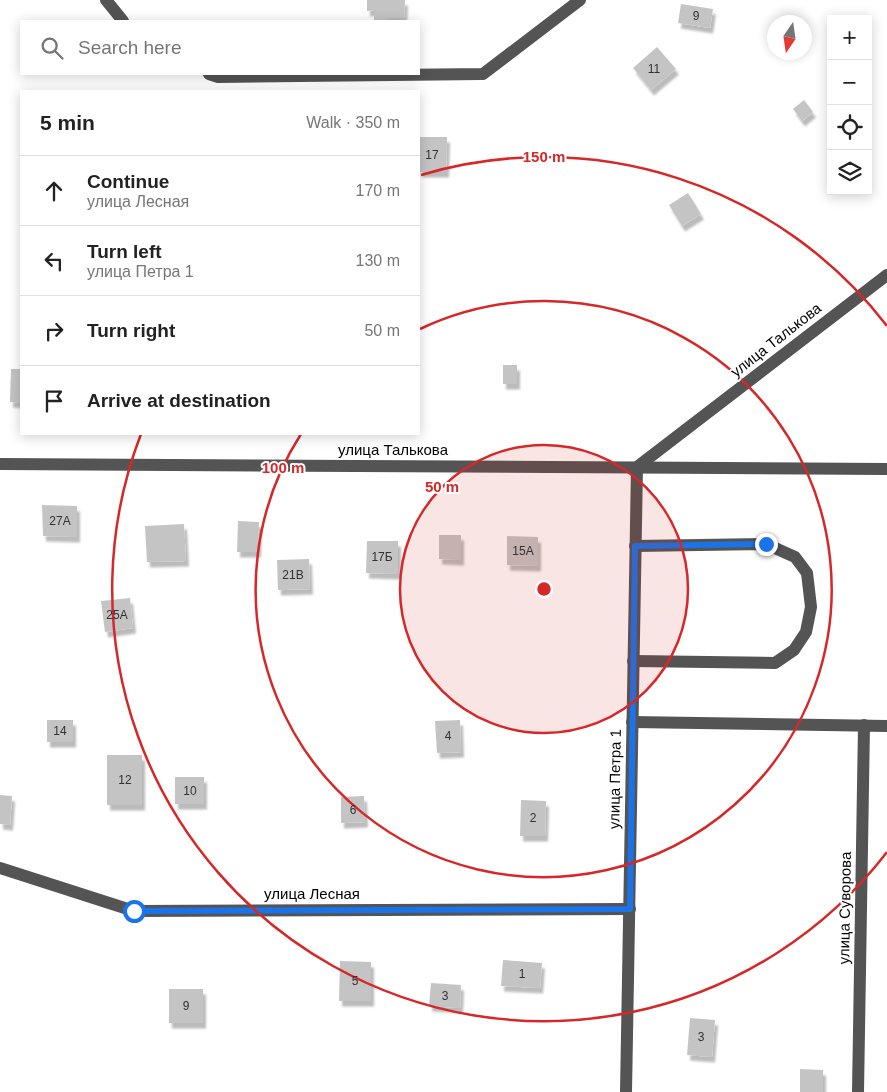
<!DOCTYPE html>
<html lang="en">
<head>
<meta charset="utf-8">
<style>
	:root { --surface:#fff; --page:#f2f2f2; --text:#222; --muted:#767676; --line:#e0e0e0 }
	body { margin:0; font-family:Helvetica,sans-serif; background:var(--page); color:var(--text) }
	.controls { position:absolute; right:15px; top:15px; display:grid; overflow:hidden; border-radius:0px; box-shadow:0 2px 12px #0003 }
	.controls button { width:45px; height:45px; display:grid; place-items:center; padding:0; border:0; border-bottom:1px solid var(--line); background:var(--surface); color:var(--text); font:25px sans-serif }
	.compass { position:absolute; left:767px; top:15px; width:45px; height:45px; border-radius:50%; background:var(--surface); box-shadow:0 2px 12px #0003; rotate:193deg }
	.stop { position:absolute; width:15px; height:15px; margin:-11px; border:4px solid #1a73e8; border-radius:50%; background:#fff }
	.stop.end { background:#1a73e8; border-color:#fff; box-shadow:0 1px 5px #0008 }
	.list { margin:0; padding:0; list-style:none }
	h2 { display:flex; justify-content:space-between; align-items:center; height:65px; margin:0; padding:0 20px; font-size:21px }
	h2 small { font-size:16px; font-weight:400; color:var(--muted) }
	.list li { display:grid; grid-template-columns:32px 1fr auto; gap:15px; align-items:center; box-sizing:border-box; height:70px; padding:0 20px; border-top:1px solid var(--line) }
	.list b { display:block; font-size:19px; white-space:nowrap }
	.list p { margin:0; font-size:16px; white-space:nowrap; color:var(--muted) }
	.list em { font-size:16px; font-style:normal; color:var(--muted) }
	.icon { flex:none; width:28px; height:28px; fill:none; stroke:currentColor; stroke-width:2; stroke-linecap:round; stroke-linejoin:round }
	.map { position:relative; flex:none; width:887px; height:1092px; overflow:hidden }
	.search { position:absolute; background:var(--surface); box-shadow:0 2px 12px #0003; left:20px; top:20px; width:400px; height:55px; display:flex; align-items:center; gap:12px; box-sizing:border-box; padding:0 18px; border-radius:0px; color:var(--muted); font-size:19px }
	.panel { position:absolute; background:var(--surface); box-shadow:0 2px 12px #0003; left:20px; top:90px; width:400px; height:345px; border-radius:0px }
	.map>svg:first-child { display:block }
	.building { fill:#c4c4c4; filter:url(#shadow) }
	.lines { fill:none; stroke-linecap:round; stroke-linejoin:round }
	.minor { stroke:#545454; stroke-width:12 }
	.route { stroke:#1a73e8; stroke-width:6 }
	.ring { fill:none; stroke:#d62828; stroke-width:2.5 }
	.labels { text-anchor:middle; stroke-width:4; stroke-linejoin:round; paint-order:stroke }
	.number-label { font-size:12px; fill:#313131 }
	.street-label { font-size:15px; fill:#000; stroke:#fff }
	.centre { fill:#d62828; stroke:#fff; stroke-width:2.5 }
	.ring-label { font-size:15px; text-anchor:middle; font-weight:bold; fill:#d62828; stroke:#fff; stroke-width:4; stroke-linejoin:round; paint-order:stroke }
</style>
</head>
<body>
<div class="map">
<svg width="887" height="1092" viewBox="0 0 887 1092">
	<defs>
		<filter id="shadow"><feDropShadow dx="3" dy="5.5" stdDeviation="1" flood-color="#0004"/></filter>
	</defs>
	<rect width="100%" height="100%" fill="#fff"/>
	<g class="building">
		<polygon points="367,0 405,0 404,18 388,18 388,21 374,21 374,10 367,11"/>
		<polygon points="681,4 713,9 710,28 678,23"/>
		<polygon points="657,47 676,69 651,90 633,68"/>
		<polygon points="804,100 813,112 802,121 793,109"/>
		<polygon points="419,137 447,137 446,172 419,172"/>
		<polygon points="688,193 701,214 682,226 669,205"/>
		<rect x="503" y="365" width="14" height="19"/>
		<polygon points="11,369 21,369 21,403 10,402"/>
		<polygon points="42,505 77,506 77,537 43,536"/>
		<polygon points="238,521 259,522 258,552 237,552"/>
		<polygon points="184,524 186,561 147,562 145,526"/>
		<polygon points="439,535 461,535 461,560 439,559"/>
		<polygon points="507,536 538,537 538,566 507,565"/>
		<polygon points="367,541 398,541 398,574 366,573"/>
		<polygon points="309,559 310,589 278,590 277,560"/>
		<polygon points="130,598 133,628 105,632 101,601"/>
		<rect x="47" y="720" width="26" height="22"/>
		<polygon points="460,720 461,752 437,753 435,721"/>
		<rect x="107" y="755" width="35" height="50"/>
		<rect x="175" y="777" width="29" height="27"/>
		<polygon points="0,795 12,796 10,825 0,824"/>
		<polygon points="364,796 365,822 341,823 341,797"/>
		<polygon points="521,800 546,801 545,836 520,836"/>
		<polygon points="503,960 542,963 540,988 501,986"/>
		<polygon points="340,961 371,962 371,1001 339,1001"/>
		<polygon points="431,983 461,985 460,1008 429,1006"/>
		<rect x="169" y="989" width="34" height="34"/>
		<polygon points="690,1018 715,1020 712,1057 687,1055"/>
		<polygon points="800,1069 823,1070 823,1092 800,1092"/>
	</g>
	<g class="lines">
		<g class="minor">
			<polyline points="106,0 123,21"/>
			<polyline points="209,74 218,77 483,74 580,0"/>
			<polyline points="0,464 887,469"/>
			<polyline points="633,661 775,663 794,650 806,632 811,607 807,573 795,557 766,544 635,546"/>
			<polyline points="632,722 887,726"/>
			<polyline points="0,868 134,911 630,909"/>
			<polyline points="626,1092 637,467 887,275"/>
			<polyline points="858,1092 864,725"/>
		</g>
	</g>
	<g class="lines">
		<polyline class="route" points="134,911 630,909 635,546 766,544"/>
	</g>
	<circle cx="544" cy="589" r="144" fill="#d62828" fill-opacity=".12"/>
	<g class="ring">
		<circle cx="544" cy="589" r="144"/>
		<path d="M420 329A288 288 0 1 1 301 434"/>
		<path d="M887 852A432 432 0 0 1 141 434M421 175A432 432 0 0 1 887 326"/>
	</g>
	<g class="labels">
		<g class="number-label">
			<text x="696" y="20">9</text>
			<text x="654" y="73">11</text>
			<text x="432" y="159">17</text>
			<text x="60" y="525">27А</text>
			<text x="523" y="555">15А</text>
			<text x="382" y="561">17Б</text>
			<text x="293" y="579">21В</text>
			<text x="117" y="619">25А</text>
			<text x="60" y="735">14</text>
			<text x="448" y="740">4</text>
			<text x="125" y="784">12</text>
			<text x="190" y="795">10</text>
			<text x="353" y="814">6</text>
			<text x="533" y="822">2</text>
			<text x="522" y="978">1</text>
			<text x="355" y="985">5</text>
			<text x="445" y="1000">3</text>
			<text x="186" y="1010">9</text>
			<text x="701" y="1041">3</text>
		</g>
		<g class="street-label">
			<text transform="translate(776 340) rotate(-38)" y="5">улица Талькова</text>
			<text x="393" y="455">улица Талькова</text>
			<text transform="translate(615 779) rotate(-89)" y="5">улица Петра 1</text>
			<text x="312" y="899">улица Лесная</text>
			<text transform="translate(845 908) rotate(-89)" y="5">улица Суворова</text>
		</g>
	</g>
	<circle cx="544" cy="589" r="8" class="centre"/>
	<g class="ring-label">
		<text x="544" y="162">150 m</text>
		<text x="283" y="473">100 m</text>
		<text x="442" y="492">50 m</text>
	</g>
</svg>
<div class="controls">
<button>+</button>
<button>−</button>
<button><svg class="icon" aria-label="locate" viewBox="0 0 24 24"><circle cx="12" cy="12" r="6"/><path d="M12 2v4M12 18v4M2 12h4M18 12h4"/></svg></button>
<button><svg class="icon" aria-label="layers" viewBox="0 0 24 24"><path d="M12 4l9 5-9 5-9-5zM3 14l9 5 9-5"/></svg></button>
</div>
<svg class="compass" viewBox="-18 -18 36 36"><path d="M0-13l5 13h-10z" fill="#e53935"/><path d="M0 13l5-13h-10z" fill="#767676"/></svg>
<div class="stop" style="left:134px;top:911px"></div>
<div class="stop end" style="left:766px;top:544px"></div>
<div class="search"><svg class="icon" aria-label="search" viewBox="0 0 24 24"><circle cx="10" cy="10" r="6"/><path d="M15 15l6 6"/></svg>Search here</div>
<section class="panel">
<h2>5 min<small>Walk · 350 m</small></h2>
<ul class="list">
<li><svg class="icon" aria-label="ahead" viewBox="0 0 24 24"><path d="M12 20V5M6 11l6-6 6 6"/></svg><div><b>Continue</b><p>улица Лесная</p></div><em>170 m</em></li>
<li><svg class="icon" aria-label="left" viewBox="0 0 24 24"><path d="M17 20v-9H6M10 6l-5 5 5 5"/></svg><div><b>Turn left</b><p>улица Петра 1</p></div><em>130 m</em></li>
<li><svg class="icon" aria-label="right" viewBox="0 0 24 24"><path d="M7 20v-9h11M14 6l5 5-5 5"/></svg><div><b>Turn right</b></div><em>50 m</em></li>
<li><svg class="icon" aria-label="arrive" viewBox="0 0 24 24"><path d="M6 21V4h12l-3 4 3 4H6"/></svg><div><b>Arrive at destination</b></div></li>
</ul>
</section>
</div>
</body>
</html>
